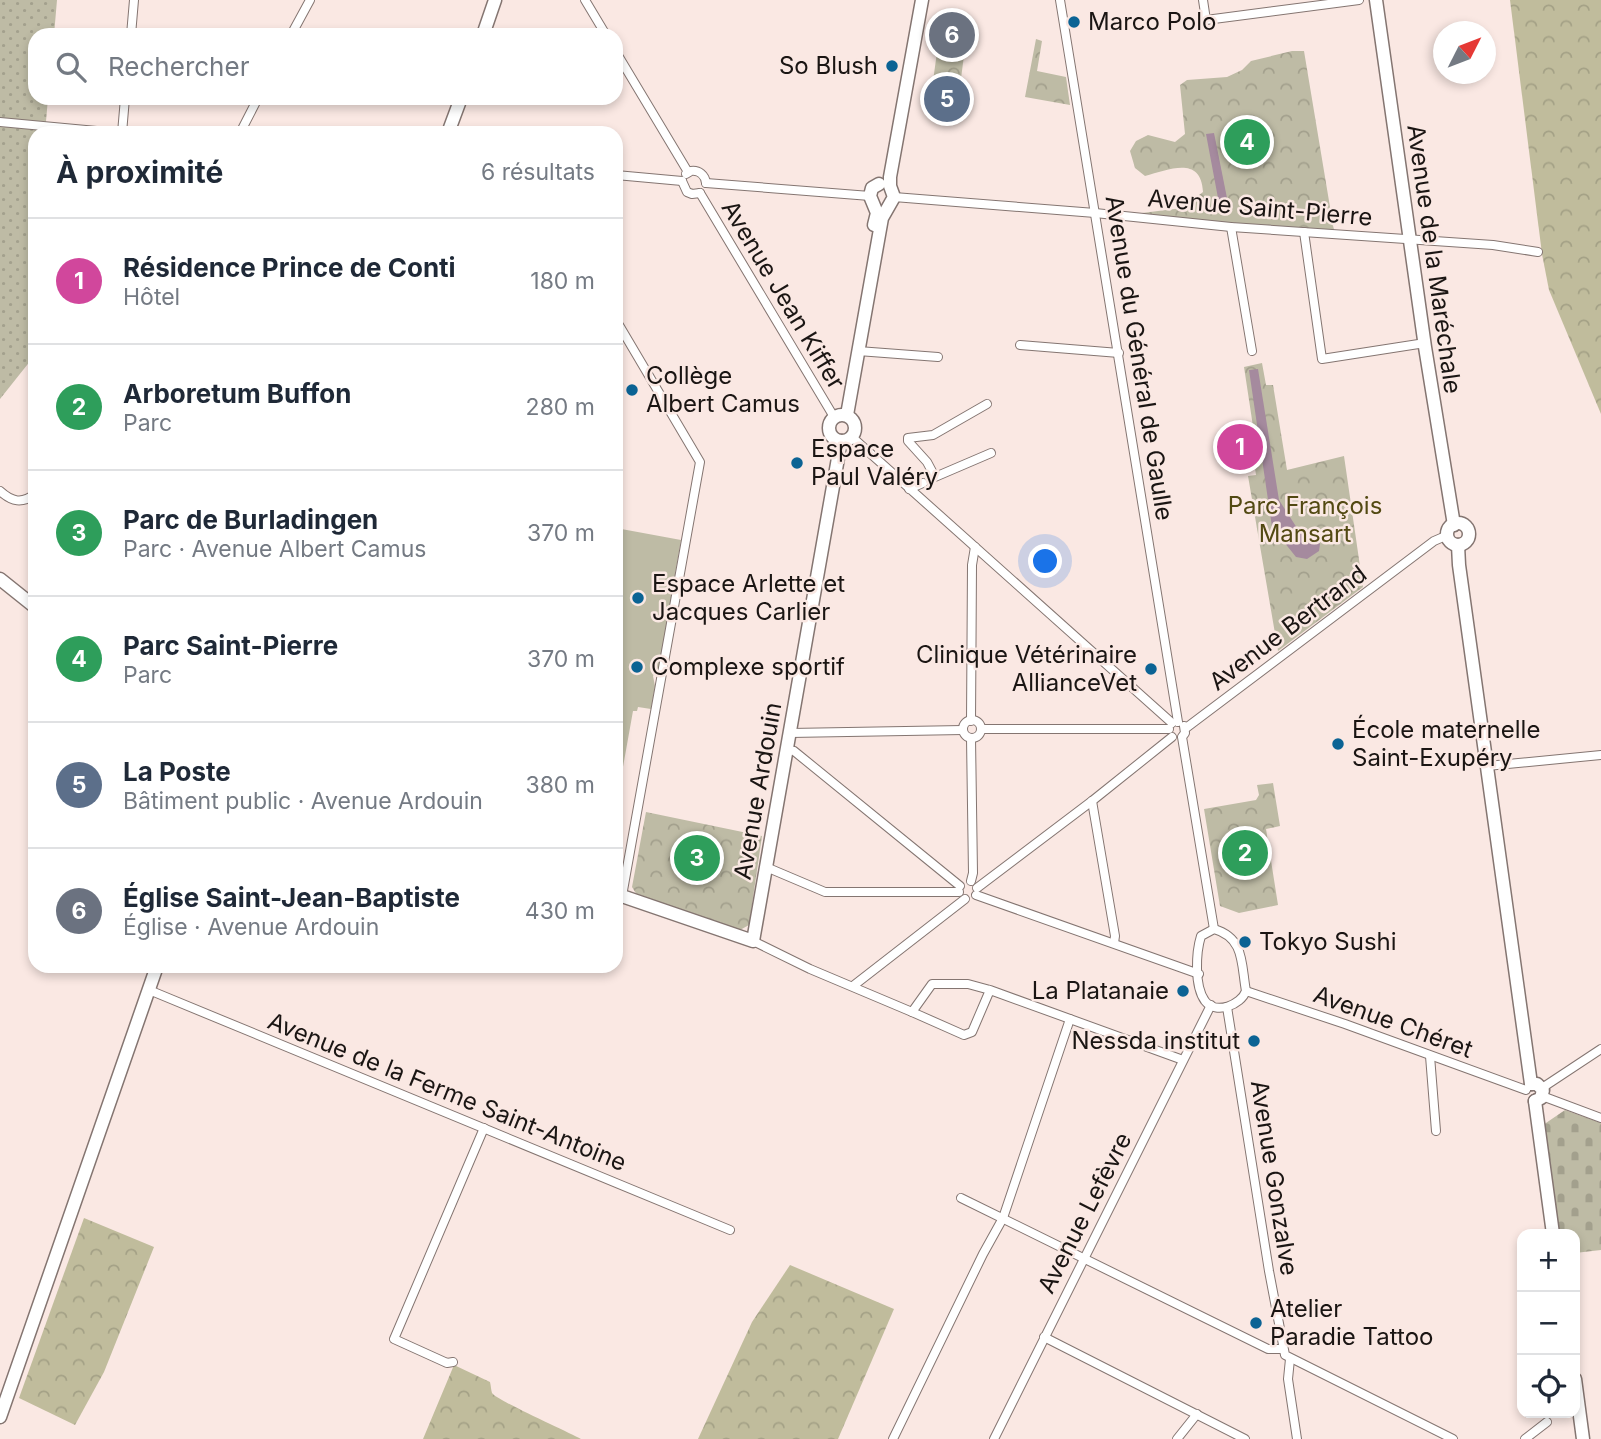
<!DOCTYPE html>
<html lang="fr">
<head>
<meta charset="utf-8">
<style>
	:root { --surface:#fff; --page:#f2f2f3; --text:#1f2937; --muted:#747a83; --line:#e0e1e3; --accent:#0b6394 }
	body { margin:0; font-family:Inter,sans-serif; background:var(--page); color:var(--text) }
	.controls { position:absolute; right:21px; bottom:21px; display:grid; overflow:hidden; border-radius:14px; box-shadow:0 4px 10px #0003 }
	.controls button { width:63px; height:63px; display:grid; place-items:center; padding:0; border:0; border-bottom:2px solid var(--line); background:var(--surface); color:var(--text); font:35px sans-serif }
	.compass { position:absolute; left:1433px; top:21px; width:63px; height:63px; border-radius:50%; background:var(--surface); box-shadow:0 4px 10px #0003; rotate:48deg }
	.you { position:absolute; left:1046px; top:562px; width:24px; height:24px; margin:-18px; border:5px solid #fff; border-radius:50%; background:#1a73e8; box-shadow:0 0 0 10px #1a73e833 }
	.badge { display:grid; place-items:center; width:46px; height:46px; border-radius:50%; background:var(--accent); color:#fff; font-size:23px; font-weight:700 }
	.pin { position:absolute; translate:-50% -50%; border:4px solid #fff; box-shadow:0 2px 7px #0006 }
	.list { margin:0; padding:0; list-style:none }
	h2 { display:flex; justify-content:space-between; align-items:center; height:91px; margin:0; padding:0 28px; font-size:30px }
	h2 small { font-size:23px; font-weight:400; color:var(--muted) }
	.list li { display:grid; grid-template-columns:46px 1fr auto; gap:21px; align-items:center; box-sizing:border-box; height:126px; padding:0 28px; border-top:2px solid var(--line) }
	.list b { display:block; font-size:26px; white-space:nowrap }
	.list p { margin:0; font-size:23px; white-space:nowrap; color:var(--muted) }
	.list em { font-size:23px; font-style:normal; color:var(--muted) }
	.icon { flex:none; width:38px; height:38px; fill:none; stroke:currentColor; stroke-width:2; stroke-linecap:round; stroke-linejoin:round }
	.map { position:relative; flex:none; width:1601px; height:1439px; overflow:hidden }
	.search { position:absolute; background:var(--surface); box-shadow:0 4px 10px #0003; left:28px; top:28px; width:595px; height:77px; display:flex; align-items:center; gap:18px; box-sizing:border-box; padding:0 24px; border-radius:21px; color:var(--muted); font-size:26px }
	.panel { position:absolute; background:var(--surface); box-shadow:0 4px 10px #0003; left:28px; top:126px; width:595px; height:847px; border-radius:21px }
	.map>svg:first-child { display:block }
	.grass { fill:url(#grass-dots) }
	.forest { fill:url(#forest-crowns) }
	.cemetery { fill:url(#cemetery-stones) }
	.park { fill:url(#park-crowns) }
	.garden { fill:#bebba5 }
	.water { fill:#a58a9e }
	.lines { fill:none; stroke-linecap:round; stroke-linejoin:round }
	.street-casing { stroke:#847571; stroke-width:10 }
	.secondary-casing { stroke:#847571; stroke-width:15 }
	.street { stroke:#fff; stroke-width:8 }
	.secondary { stroke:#fff; stroke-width:12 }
	.poi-dot { fill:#0b6394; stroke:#fae8e3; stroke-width:2.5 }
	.labels { text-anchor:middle; stroke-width:5; stroke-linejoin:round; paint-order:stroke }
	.poi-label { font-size:24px; fill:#1a1513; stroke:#fae8e3; text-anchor:start }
	.street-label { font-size:24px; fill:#1a1513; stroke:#fae8e3 }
	.park-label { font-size:24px; fill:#524912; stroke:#fae8e3 }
</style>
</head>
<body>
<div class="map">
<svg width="1601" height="1439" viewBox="0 0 1601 1439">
	<defs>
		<pattern id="grass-dots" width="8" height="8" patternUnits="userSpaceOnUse" patternTransform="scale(1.75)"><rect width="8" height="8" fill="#bebba5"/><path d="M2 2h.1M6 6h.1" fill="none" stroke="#a3a08d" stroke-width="1.8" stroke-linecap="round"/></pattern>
		<pattern id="forest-crowns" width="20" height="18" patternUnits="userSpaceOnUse" patternTransform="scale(1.75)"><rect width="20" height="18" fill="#c0bc9c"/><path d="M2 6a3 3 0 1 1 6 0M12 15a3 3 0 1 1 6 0" fill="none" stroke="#a4a186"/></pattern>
		<pattern id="cemetery-stones" width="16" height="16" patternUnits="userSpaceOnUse" patternTransform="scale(1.75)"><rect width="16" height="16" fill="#bebba5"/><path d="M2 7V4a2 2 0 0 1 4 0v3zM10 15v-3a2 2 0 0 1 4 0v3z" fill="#a3a08d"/></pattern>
		<pattern id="park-crowns" width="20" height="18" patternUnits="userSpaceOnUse" patternTransform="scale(1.75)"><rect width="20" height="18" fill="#bebba5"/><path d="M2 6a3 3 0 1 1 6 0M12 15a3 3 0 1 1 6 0" fill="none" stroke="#a3a08d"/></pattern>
	</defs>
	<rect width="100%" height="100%" fill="#fae8e3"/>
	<polygon class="grass" points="0,0 57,0 54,35 35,35 35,98 48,98 45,133 35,133 35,355 0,399"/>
	<g class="forest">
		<polygon points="1510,0 1601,0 1601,414 1549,290 1542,254"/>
		<polygon points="84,1218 154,1247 104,1372 75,1425 19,1398"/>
		<polygon points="790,1265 894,1309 838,1439 698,1439 752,1322"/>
		<path d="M454,1365L490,1382C491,1386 491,1390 492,1393C496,1400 568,1432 581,1439H423Z"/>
	</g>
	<polygon class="cemetery" points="1565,1110 1601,1123 1601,1250 1575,1253 1575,1234 1560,1234 1543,1125"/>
	<g class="park">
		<polygon points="1036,39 1042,41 1037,71 1066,77 1070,105 1025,97"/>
		<polygon points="938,45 965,48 960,86 933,81"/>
		<path d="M1292,51H1304L1334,231L1143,218L1142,213L1182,208L1203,192C1201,155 1169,170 1145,176L1135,168L1130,151L1136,141L1148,135L1175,142L1185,134L1180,85L1187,80L1227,77L1242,70L1251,61Z"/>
		<polygon points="1262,363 1266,385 1273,385 1287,470 1344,456 1363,587 1278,651 1248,476 1256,475 1250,434 1254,433 1244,367"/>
		<polygon points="1273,783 1280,826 1266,829 1278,905 1239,913 1220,906 1204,809 1256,800 1259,795 1257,785"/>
		<polygon points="646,812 762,836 749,925 740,930 637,895 632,887"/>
	</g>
	<polygon class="garden" points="616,528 681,540 659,667 653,676 655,686 651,709 638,707 637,711 633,711 616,806"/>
	<g class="water">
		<polygon points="1214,133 1230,213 1221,214 1206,134"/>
		<polygon points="1258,369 1279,500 1297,528 1300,531 1314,531 1320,544 1319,551 1307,559 1296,557 1272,527 1249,370"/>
	</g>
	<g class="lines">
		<defs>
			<g id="street">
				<polyline points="585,0 606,35"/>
				<polyline points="1060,0 1178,722"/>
				<polyline points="1203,0 1206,20 1359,0"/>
				<polyline points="131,35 134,0"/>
				<polyline points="291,35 310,0"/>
				<polyline points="616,52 688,172"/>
				<polyline points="0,122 118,133"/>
				<polyline points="122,133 125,98"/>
				<polyline points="240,133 258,98"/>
				<path d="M686,174L691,171C699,170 705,175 706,183"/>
				<polyline points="616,175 682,181"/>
				<polyline points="682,181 687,192 692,194 700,193"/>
				<polyline points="706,183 870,196"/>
				<polyline points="700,193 834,417"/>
				<polyline points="894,197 1095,213 1231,227 1493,245 1538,252"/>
				<polyline points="1231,227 1252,351"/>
				<polyline points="1304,232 1322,359 1425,343"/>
				<polyline points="616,320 700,462 622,896"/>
				<polyline points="1020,345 1119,353"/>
				<polyline points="858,351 938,357"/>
				<polyline points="987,404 933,435 908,438 908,441 927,462 935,477 991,453"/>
				<polyline points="852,437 1172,723"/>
				<polyline points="909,489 923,483"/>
				<path d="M0,491C12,502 22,504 35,494"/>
				<circle cx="972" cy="729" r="9"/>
				<polyline points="971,721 972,565 975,547"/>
				<polyline points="1184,726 1185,733 1182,737 1214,929"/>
				<polyline points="1186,728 1434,541 1448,535"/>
				<polyline points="981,729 1169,729"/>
				<polyline points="790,733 963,730"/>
				<polyline points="787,750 794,751 960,886"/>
				<polyline points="1487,766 1601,755"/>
				<polyline points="1092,801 1115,936 1114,943"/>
				<polyline points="766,867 825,892 959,892"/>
				<polyline points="971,881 973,873 971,738"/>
				<polyline points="977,888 1092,801 1172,737"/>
				<polyline points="976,895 1199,974"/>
				<path d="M1214,929C1245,938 1241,964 1246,991C1241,1005 1216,1015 1205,1001C1194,986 1196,952 1201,936Z"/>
				<polyline points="753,941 810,969 912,1012"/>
				<polyline points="853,986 965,899"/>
				<polyline points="149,990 730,1230"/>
				<polyline points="990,990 972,1032 964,1035 912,1012 932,984 968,984 990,990 1183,1060"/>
				<polyline points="1246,991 1345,1024 1526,1090"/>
				<polyline points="1227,1007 1269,1271 1285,1355 1453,1439"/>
				<polyline points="1430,1056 1436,1131"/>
				<polyline points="1542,1088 1601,1049"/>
				<polyline points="1542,1096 1601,1118"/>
				<polyline points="961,1198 1268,1349 1282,1349"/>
				<polyline points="1044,1337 1245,1439"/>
				<polyline points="1290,1359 1288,1379 1297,1439"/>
				<polyline points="453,1362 447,1363 394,1339 484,1128"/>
				<polyline points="893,1439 983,1254 1003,1218 1070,1019"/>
				<polyline points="994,1439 1211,1005"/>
				<polyline points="1177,1439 1197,1414"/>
				<polyline points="1525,1439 1547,1422"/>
			</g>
			<g id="secondary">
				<polyline points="1376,0 1425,347 1454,525"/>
				<polyline points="483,35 495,0"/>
				<polyline points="448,133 461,98"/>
				<polyline points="874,225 877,213 870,196 872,188 879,184"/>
				<circle cx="842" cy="428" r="13"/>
				<polyline points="847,415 882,218 894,197 890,186 890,177 922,0"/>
				<circle cx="1458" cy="534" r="11"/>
				<polyline points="1458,545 1459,565 1531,1084"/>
				<polyline points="0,579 35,607"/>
				<polyline points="616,894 753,941 841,441"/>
				<polyline points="1531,1084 1537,1084 1543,1090 1541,1098 1535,1101"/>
				<polyline points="1535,1101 1553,1234"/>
				<polyline points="1575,1379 1583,1439"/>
				<polyline points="0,1417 157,966"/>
			</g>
		</defs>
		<use href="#street" class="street-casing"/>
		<use href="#secondary" class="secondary-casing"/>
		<use href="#street" class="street"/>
		<use href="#secondary" class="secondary"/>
	</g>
	<g class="poi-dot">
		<circle cx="1074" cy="22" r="7"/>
		<circle cx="892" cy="66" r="7"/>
		<circle cx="632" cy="390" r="7"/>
		<circle cx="797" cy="463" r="7"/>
		<circle cx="638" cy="598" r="7"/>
		<circle cx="637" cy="667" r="7"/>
		<circle cx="1151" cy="669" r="7"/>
		<circle cx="1338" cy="744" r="7"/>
		<circle cx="1245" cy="942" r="7"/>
		<circle cx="1183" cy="991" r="7"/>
		<circle cx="1254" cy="1041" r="7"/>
		<circle cx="1256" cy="1323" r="7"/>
	</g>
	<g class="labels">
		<g class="poi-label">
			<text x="1088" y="30">Marco Polo</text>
			<text x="878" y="74" text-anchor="end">So Blush</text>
			<text x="646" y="384">Collège<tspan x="646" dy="28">Albert Camus</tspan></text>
			<text x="811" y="457">Espace<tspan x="811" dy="28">Paul Valéry</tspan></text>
			<text x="652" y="592">Espace Arlette et<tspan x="652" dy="28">Jacques Carlier</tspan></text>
			<text x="1137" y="663" text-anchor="end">Clinique Vétérinaire<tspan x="1137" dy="28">AllianceVet</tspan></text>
			<text x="651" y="675">Complexe sportif</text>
			<text x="1352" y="738">École maternelle<tspan x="1352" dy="28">Saint-Exupéry</tspan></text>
			<text x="1259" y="950">Tokyo Sushi</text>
			<text x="1169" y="999" text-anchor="end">La Platanaie</text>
			<text x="1240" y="1049" text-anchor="end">Nessda institut</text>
			<text x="1270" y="1317">Atelier<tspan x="1270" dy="28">Paradie Tattoo</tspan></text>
		</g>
		<g class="street-label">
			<text transform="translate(1260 208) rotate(5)" y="8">Avenue Saint-Pierre</text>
			<text transform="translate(1434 259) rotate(82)" y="8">Avenue de la Maréchale</text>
			<text transform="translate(783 295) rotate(59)" y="8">Avenue Jean Kiffer</text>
			<text transform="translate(1139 358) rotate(81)" y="8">Avenue du Général de Gaulle</text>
			<text transform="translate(1288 628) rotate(-37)" y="8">Avenue Bertrand</text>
			<text transform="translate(758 791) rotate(-80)" y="8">Avenue Ardouin</text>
			<text transform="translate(1393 1022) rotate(20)" y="8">Avenue Chéret</text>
			<text transform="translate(447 1092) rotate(22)" y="8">Avenue de la Ferme Saint-Antoine</text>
			<text transform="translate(1274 1178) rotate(81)" y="8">Avenue Gonzalve</text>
			<text transform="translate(1085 1213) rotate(-63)" y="8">Avenue Lefèvre</text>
		</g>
		<g class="park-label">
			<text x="1305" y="514">Parc François<tspan x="1305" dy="28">Mansart</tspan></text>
		</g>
	</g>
</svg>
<div class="controls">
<button>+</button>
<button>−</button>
<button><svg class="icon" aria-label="locate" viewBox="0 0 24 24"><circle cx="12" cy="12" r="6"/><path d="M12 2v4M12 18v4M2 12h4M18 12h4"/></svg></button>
</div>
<svg class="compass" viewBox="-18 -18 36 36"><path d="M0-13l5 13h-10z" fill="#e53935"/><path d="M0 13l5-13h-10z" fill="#747a83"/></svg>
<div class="you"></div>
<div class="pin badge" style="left:1240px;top:447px;background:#d1479c">1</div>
<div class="pin badge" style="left:1245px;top:853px;background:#2e9e5b">2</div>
<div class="pin badge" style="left:697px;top:858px;background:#2e9e5b">3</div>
<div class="pin badge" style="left:1247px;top:142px;background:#2e9e5b">4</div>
<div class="pin badge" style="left:947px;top:99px;background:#5c6f8a">5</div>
<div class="pin badge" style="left:952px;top:35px;background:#6b7280">6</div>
<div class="search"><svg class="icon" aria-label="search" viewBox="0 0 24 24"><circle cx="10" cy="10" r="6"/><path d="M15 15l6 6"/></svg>Rechercher</div>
<section class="panel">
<h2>À proximité<small>6 résultats</small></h2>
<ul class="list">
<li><span class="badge" style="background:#d1479c">1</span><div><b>Résidence Prince de Conti</b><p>Hôtel</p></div><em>180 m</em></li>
<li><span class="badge" style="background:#2e9e5b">2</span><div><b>Arboretum Buffon</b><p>Parc</p></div><em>280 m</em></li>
<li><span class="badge" style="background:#2e9e5b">3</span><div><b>Parc de Burladingen</b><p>Parc · Avenue Albert Camus</p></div><em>370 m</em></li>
<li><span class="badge" style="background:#2e9e5b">4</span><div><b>Parc Saint-Pierre</b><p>Parc</p></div><em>370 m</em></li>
<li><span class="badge" style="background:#5c6f8a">5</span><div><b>La Poste</b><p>Bâtiment public · Avenue Ardouin</p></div><em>380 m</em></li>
<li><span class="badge" style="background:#6b7280">6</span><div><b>Église Saint-Jean-Baptiste</b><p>Église · Avenue Ardouin</p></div><em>430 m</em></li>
</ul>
</section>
</div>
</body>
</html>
